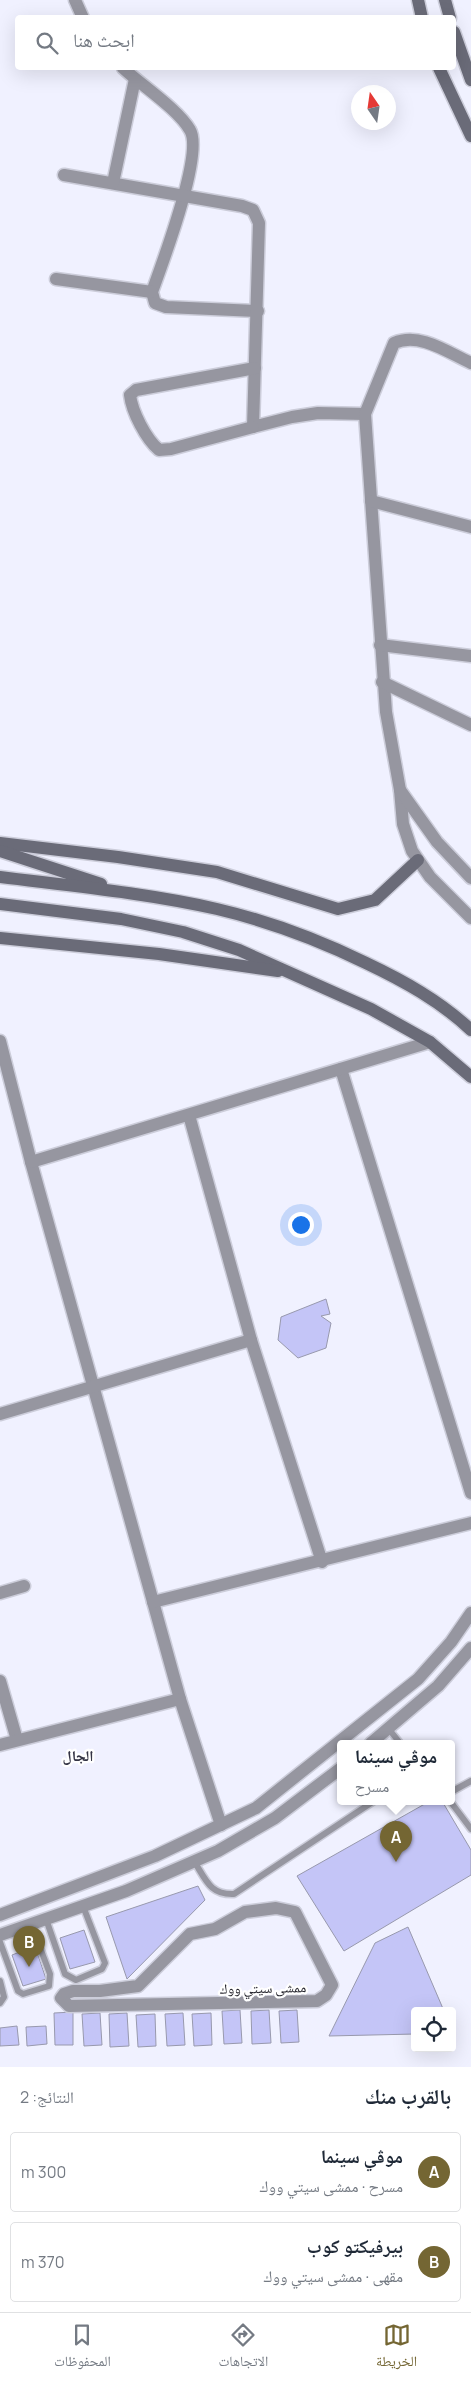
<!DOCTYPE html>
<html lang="ar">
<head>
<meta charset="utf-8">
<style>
	:root { --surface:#fff; --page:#f6f6f7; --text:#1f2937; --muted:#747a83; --line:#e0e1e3; --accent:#746633 }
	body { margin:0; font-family:Manrope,"Noto Naskh Arabic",sans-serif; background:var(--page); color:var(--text); direction:rtl }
	.controls { position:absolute; right:15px; bottom:15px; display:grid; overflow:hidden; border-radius:5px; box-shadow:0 5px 20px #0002 }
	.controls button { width:45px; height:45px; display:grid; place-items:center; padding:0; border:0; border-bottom:1px solid var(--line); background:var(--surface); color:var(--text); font:25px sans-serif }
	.compass { position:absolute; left:351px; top:85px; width:45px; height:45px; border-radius:50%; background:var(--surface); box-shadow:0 5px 20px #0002; rotate:347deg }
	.you { position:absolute; left:300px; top:1224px; width:18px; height:18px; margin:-12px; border:4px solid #fff; border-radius:50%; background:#1a73e8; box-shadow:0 0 0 8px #1a73e833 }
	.badge { display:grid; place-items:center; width:32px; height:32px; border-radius:50%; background:var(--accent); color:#fff; font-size:16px; font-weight:700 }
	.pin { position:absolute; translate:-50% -41px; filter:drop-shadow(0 1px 2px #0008) }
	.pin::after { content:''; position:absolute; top:26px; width:18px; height:15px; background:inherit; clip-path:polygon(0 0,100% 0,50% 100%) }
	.popup { position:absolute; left:337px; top:1740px; width:118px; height:65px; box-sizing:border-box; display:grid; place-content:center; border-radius:5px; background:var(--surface); filter:drop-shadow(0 1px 4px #0005); font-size:16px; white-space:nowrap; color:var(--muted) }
	.popup b { font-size:19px; color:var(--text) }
	.popup::after { content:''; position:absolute; left:50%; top:100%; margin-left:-10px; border:10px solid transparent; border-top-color:var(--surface) }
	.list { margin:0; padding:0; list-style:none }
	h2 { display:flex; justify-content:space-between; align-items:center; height:65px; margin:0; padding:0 20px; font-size:21px }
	h2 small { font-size:16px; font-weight:400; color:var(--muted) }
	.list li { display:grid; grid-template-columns:32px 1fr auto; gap:15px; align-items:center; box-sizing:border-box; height:80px; margin:0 10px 10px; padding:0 10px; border:1px solid var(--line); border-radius:5px }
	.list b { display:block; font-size:19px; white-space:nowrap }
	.list p { margin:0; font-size:16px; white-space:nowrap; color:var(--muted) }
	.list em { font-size:16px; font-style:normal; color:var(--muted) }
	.icon { flex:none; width:28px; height:28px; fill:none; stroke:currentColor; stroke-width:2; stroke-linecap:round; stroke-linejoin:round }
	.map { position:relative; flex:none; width:471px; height:2067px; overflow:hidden; direction:ltr }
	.search { position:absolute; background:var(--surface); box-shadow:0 5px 20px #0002; left:15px; right:15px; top:15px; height:55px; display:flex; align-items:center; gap:12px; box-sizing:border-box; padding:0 18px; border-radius:5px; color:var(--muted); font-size:19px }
	.sheet { height:245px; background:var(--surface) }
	nav { display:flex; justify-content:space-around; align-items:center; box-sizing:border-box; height:70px; border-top:1px solid var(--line); background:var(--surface); font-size:14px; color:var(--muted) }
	nav a { display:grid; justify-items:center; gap:2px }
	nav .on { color:var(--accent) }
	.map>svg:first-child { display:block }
	.building { fill:#c4c5f7; stroke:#9899ad }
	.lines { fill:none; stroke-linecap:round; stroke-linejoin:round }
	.lane-casing { stroke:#cccdda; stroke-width:9 }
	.street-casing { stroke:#cccdda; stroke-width:15 }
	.secondary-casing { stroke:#cccdda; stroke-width:15 }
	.lane { stroke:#9696a0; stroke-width:6 }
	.street { stroke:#9696a0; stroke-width:12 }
	.secondary { stroke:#6a6b78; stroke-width:12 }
	.labels { text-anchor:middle; stroke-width:4.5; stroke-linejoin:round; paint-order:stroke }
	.street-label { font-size:14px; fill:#27272f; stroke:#fff }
	.neighbourhood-label { font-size:15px; font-weight:bold; fill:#343445; stroke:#fff }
</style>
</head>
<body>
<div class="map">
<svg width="471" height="2067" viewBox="0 0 471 2067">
	<rect width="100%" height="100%" fill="#f0f1ff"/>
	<g class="building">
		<polygon points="326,1299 330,1314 321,1316 331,1323 326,1348 298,1358 278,1340 281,1317"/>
		<polygon points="430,1801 442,1801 471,1850 471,1875 344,1951 297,1876"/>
		<polygon points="198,1886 205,1900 127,1979 106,1917"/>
		<polygon points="408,1927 444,2011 415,2011 415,2034 329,2036 375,1943"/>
		<polygon points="84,1930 95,1962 70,1969 60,1938"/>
		<polygon points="35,1946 46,1979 23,1986 12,1955"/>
		<polygon points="240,2010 242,2043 224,2044 222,2011"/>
		<polygon points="269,2010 271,2043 252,2044 251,2011"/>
		<polygon points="297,2010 299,2042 281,2043 279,2011"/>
		<polygon points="73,2012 73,2045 55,2045 54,2013"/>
		<polygon points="100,2013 102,2045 84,2046 82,2014"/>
		<polygon points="127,2013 129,2046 110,2047 109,2014"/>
		<polygon points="183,2013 185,2045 167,2046 165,2014"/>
		<polygon points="211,2013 212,2045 194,2046 192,2014"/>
		<polygon points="155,2014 156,2046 138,2047 136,2015"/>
		<polygon points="17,2026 19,2045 0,2046 0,2028"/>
		<polygon points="46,2026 47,2044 27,2046 26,2027"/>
	</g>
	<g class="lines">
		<defs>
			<g id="lane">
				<polyline points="388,1728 400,1743"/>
				<polyline points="451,1792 471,1781"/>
				<polyline points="450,1801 471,1829"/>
				<path d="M194,1861C206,1880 210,1895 234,1894L374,1801"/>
				<polyline points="46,1919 65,1974 76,1980 102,1969 105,1963 83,1906"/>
				<polyline points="0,1942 18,1991 23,1994 49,1986 50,1974 31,1924"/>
				<polyline points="0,1981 4,1997 0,2003"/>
			</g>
			<g id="street">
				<polyline points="75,0 83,18"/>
				<path d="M123,68C141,85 178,109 190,130C204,153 162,264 152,292L155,303L166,307L258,311"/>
				<polyline points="64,175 242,206 253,210 259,223 253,427 292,417 318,413 365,414"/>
				<polyline points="113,183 135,79"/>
				<polyline points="56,279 152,292"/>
				<path d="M471,363C447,352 420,332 394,343L365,414L386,712L400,790L403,824L412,851L430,877L471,918"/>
				<path d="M253,427L171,449L159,450C146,439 132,412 130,395L136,390L255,368"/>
				<polyline points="371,501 471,527"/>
				<polyline points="380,645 471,656"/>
				<polyline points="382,682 471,725"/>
				<polyline points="400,790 437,842 471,878"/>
				<polyline points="0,1041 31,1162 180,1699 221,1825"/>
				<polyline points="341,1069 471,1493"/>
				<polyline points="189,1115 251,1340 322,1562"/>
				<polyline points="31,1162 430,1042"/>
				<polyline points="0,1414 251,1340"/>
				<polyline points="0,1593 24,1586"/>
				<polyline points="153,1602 471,1523"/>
				<polyline points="0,1681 17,1740"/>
				<polyline points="371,1743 438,1686 471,1648"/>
				<polyline points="0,1745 180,1699"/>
				<polygon points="276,1908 295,1912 332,1985 326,1995 317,2001 69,2006 61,1998 64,1994 73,1991 100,1991 138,1986 190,1934 215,1929 245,1912"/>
				<polyline points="0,1915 155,1856 256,1808 418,1679 451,1642 471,1613"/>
				<polyline points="0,1935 126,1891 218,1851 275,1818 341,1768"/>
			</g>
			<g id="secondary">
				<polyline points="418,0 422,18"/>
				<polyline points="445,0 450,18"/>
				<polyline points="454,32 471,80"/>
				<polyline points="439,68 471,136"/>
				<polyline points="0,843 118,857 217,872 338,909 375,900 418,860"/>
				<polyline points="0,851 101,884"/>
				<path d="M0,877C72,886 146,893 217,909C268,921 319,940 366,963C404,981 440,1001 471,1030"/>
				<polyline points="0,904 121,919 183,932 239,950 371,1009 430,1042 471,1077"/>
				<polyline points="0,938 159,954 278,971"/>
			</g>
		</defs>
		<use href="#lane" class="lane-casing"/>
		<use href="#street" class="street-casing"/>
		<use href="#secondary" class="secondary-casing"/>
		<use href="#lane" class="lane"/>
		<use href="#street" class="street"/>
		<use href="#secondary" class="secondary"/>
	</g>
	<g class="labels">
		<g class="street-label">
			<text transform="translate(263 1988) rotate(-1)" y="5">ممشى سيتي ووك</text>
		</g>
		<g class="neighbourhood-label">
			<text x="78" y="1761">الجال</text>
		</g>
	</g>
</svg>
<div class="controls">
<button><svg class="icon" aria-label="locate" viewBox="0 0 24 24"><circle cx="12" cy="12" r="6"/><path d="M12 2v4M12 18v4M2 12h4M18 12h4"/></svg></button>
</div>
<svg class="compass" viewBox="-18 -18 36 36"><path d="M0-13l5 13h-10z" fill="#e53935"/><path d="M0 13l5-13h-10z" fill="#747a83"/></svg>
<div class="you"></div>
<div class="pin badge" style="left:396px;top:1862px">A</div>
<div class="popup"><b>موڤي سينما</b>مسرح</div>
<div class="pin badge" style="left:29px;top:1967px">B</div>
<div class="search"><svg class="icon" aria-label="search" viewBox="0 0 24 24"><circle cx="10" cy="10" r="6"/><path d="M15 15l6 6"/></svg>ابحث هنا</div>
</div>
<section class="sheet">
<h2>بالقرب منك<small>النتائج: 2</small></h2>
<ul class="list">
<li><span class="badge">A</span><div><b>موڤي سينما</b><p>مسرح · ممشى سيتي ووك</p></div><em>300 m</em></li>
<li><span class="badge">B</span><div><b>بيرفيكتو كوب</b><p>مقهى · ممشى سيتي ووك</p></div><em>370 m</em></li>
</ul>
</section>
<nav>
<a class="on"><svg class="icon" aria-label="map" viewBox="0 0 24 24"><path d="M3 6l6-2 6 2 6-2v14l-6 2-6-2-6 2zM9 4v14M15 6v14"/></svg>الخريطة</a>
<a><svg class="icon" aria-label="directions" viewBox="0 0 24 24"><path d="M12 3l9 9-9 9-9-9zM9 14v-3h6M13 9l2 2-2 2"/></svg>الاتجاهات</a>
<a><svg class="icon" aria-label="saved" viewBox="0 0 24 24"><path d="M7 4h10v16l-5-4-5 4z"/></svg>المحفوظات</a>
</nav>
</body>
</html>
